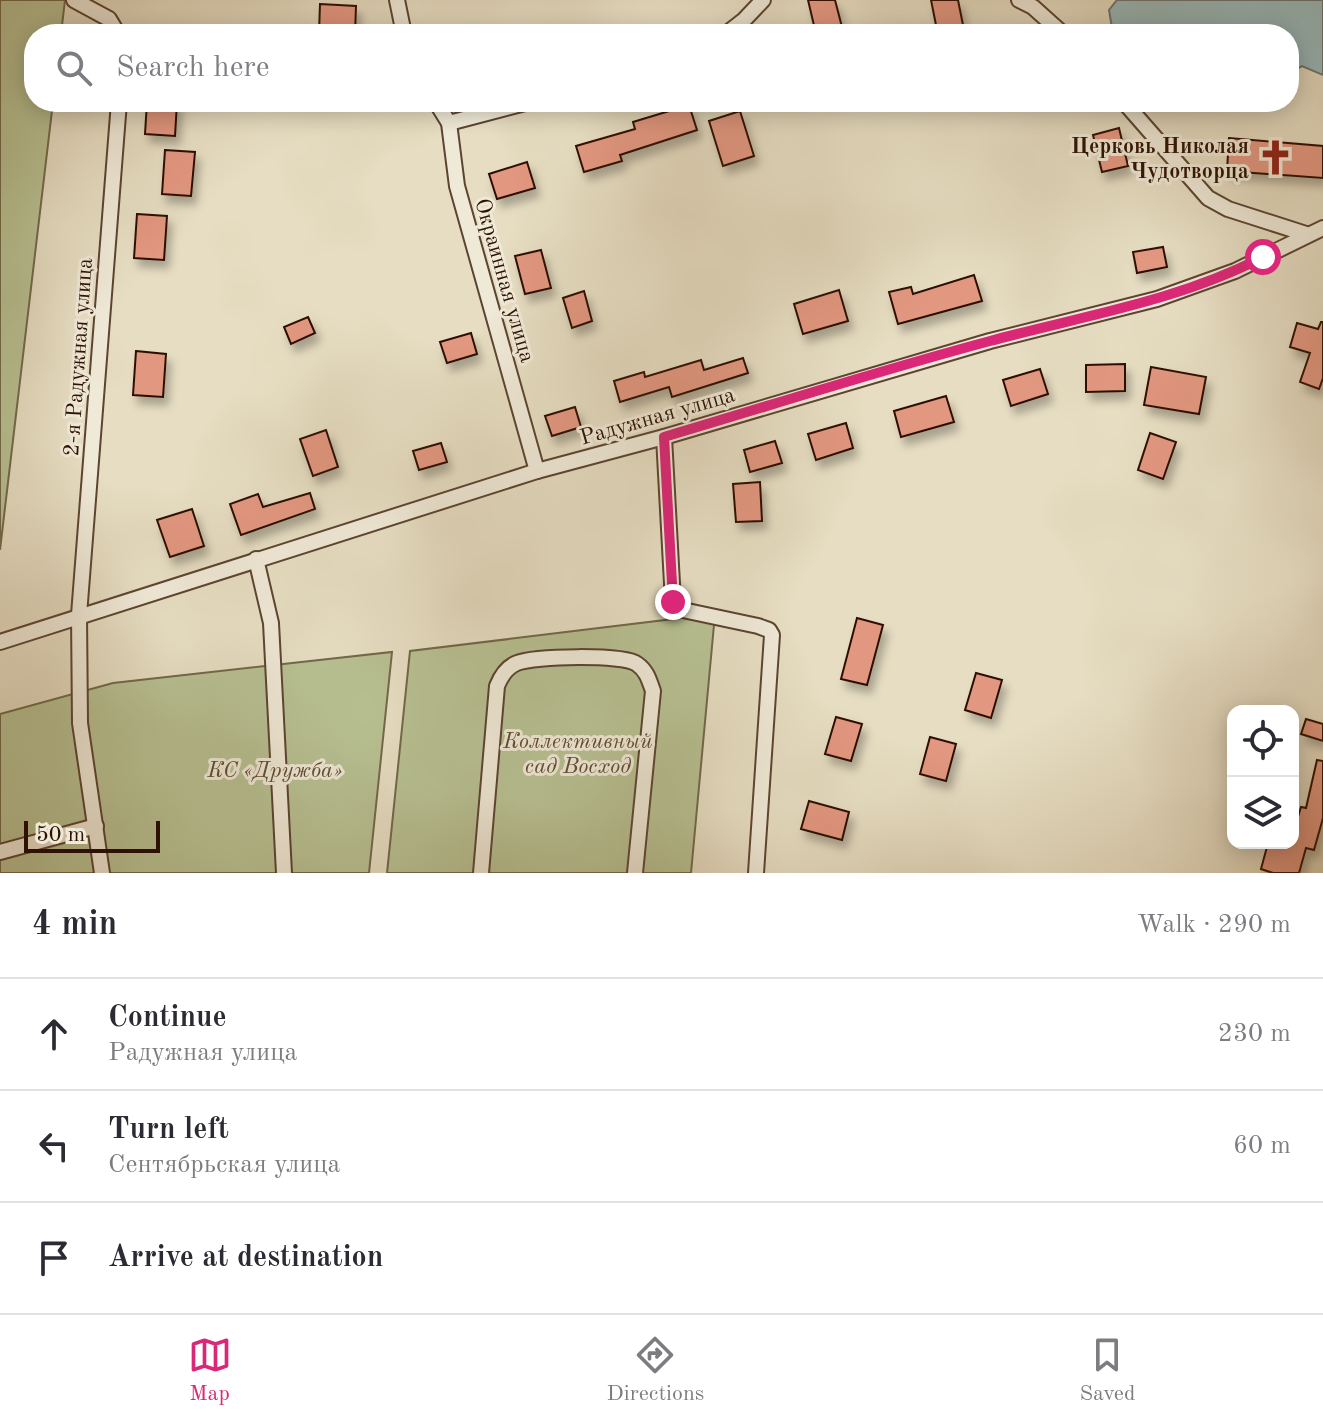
<!DOCTYPE html>
<html lang="en">
<head>
<meta charset="utf-8">
<style>
	:root { --surface:#fff; --page:#f7f7f7; --text:#2b2b33; --muted:#7c7c81; --line:#e1e1e2; --accent:#db2777 }
	body { margin:0; font-family:"Old Standard TT",serif; background:var(--page); color:var(--text) }
	.controls { position:absolute; right:24px; bottom:24px; display:grid; overflow:hidden; border-radius:16px; box-shadow:0 4px 20px #0003 }
	.controls button { width:72px; height:72px; display:grid; place-items:center; padding:0; border:0; border-bottom:2px solid var(--line); background:var(--surface); color:var(--text); font:40px sans-serif }
	.scale { position:absolute; left:24px; bottom:20px; width:136px; box-sizing:border-box; padding-left:8px; border:4px solid #2e1100; border-top:0; font-size:22px; line-height:28px; white-space:nowrap; color:#2e1100; -webkit-text-stroke:6px #efe9d7; paint-order:stroke }
	.stop { position:absolute; width:24px; height:24px; margin:-18px; border:6px solid #db2777; border-radius:50%; background:#fff }
	.stop.end { background:#db2777; border-color:#fff; box-shadow:0 2px 8px #0008 }
	.list { margin:0; padding:0; list-style:none }
	h2 { display:flex; justify-content:space-between; align-items:center; height:104px; margin:0; padding:0 32px; font-size:34px }
	h2 small { font-size:26px; font-weight:400; color:var(--muted) }
	.list li { display:grid; grid-template-columns:52px 1fr auto; gap:24px; align-items:center; box-sizing:border-box; height:112px; padding:0 32px; border-top:2px solid var(--line) }
	.list b { display:block; font-size:30px; white-space:nowrap }
	.list p { margin:0; font-size:26px; white-space:nowrap; color:var(--muted) }
	.list em { font-size:26px; font-style:normal; color:var(--muted) }
	.icon { flex:none; width:44px; height:44px; fill:none; stroke:currentColor; stroke-width:2; stroke-linecap:round; stroke-linejoin:round }
	.map { position:relative; flex:none; width:1323px; height:873px; overflow:hidden }
	.search { position:absolute; background:var(--surface); box-shadow:0 4px 20px #0003; left:24px; right:24px; top:24px; height:88px; display:flex; align-items:center; gap:20px; box-sizing:border-box; padding:0 28px; border-radius:32px; color:var(--muted); font-size:30px }
	.sheet { height:440px; background:var(--surface) }
	nav { display:flex; justify-content:space-around; align-items:center; box-sizing:border-box; height:112px; border-top:2px solid var(--line); background:var(--surface); font-size:22px; color:var(--muted) }
	nav a { display:grid; justify-items:center; gap:4px }
	nav .on { color:var(--accent) }
	.map>svg:first-child { display:block }
	.green { fill:#b7c092; stroke:#726849; stroke-width:2 }
	.water { fill:#99babc; stroke:#6e7671; stroke-width:2 }
	.building { fill:#e29780; stroke:#2e1100; stroke-width:2; filter:url(#shadow) }
	.lines { fill:none; stroke-linecap:round; stroke-linejoin:round }
	.minor-casing { stroke:#5c4430; stroke-width:18 }
	.minor { stroke:#efe9d7; stroke-width:14 }
	.route { stroke:#db2777; stroke-width:10 }
	.labels { text-anchor:middle; stroke-width:6; stroke-linejoin:round; paint-order:stroke }
	.poi-label { font-size:22px; font-weight:bold; fill:#2e1100; stroke:#efe9d7; text-anchor:end }
	.street-label { font-size:22px; fill:#2e1100; stroke:#efe9d7 }
	.park-label { font-size:22px; font-style:italic; fill:#5e4e33; stroke:#efe9d7 }
</style>
</head>
<body>
<div class="map">
<svg width="1323" height="873" viewBox="0 0 1323 873">
	<defs>
		<filter id="shadow"><feDropShadow dx="4.5" dy="8" stdDeviation="4" flood-color="#0004"/></filter>
	</defs>
	<rect width="100%" height="100%" fill="#e6ddc2"/>
	<filter id="stains"><feTurbulence type="fractalNoise" baseFrequency=".0025" numOctaves="4"/><feColorMatrix values="0 0 0 0 .2 0 0 0 0 .09 0 0 0 0 .02 0 0 0 .5 -.17"/></filter>
	<radialGradient id="worn" r=".72"><stop offset=".6" stop-color="#630" stop-opacity="0"/><stop offset="1" stop-color="#630" stop-opacity=".3"/></radialGradient>
	<g class="green">
		<polygon points="0,0 65,0 61,34 34,34 34,102 53,102 0,550"/>
		<polygon points="715,614 691,873 387,873 410,651"/>
		<polygon points="392,652 369,873 0,873 0,714 113,683"/>
	</g>
	<polygon class="water" points="1117,0 1323,0 1323,75 1302,66 1289,73 1289,34 1113,34 1109,10"/>
	<g class="building">
		<polygon points="808,0 835,0 843,31 816,34"/>
		<polygon points="931,0 958,0 963,25 937,30"/>
		<polygon points="320,4 356,6 355,34 319,34"/>
		<polygon points="147,102 177,102 175,136 145,134"/>
		<polygon points="689,105 697,130 620,155 622,161 584,172 576,146 635,129 633,122"/>
		<polygon points="740,111 754,156 723,166 709,121"/>
		<polygon points="1119,128 1128,166 1102,172 1093,135"/>
		<polygon points="1229,138 1323,146 1323,178 1227,171"/>
		<polygon points="165,150 195,152 191,196 162,194"/>
		<polygon points="527,162 535,188 497,199 489,174"/>
		<polygon points="137,214 167,216 164,260 134,258"/>
		<polygon points="1163,247 1167,267 1137,273 1133,252"/>
		<polygon points="541,250 551,288 525,294 515,256"/>
		<polygon points="974,275 982,301 898,324 889,292 911,287 913,294"/>
		<polygon points="839,290 848,321 803,334 794,304"/>
		<polygon points="584,291 592,321 572,328 563,298"/>
		<polygon points="308,317 315,333 291,344 284,327"/>
		<polygon points="1321,322 1323,322 1323,378 1319,389 1300,382 1310,353 1290,347 1297,323 1318,329"/>
		<polygon points="471,333 477,354 447,363 440,342"/>
		<polygon points="136,351 166,354 163,397 133,395"/>
		<polygon points="743,358 748,373 672,397 669,387 620,402 614,381 644,372 645,377 701,360 704,370"/>
		<polygon points="1125,364 1125,391 1086,392 1086,365"/>
		<polygon points="1151,367 1206,377 1199,414 1144,405"/>
		<polygon points="1040,369 1048,394 1011,406 1003,380"/>
		<polygon points="946,396 954,422 901,437 894,411"/>
		<polygon points="575,407 581,427 552,436 545,416"/>
		<polygon points="846,423 853,448 816,460 808,434"/>
		<polygon points="326,430 338,467 313,476 300,439"/>
		<polygon points="1150,433 1176,442 1163,479 1138,470"/>
		<polygon points="775,441 782,463 750,472 744,450"/>
		<polygon points="441,443 447,462 419,470 413,451"/>
		<polygon points="760,482 762,521 736,522 733,484"/>
		<polygon points="310,493 315,509 241,535 230,504 258,494 263,507"/>
		<polygon points="192,509 204,546 170,557 157,520"/>
		<polygon points="857,618 883,625 867,685 841,679"/>
		<polygon points="976,673 1002,680 991,718 965,710"/>
		<polygon points="836,717 862,724 851,761 825,754"/>
		<polygon points="1306,719 1323,724 1323,741 1301,734"/>
		<polygon points="930,737 956,744 946,781 920,774"/>
		<polygon points="1317,760 1323,761 1323,818 1314,850 1306,848 1299,873 1273,873 1261,869 1268,843 1293,843 1293,833 1301,807 1306,808"/>
		<polygon points="809,801 849,812 842,840 801,829"/>
	</g>
	<g class="lines">
		<defs>
			<g id="minor">
				<polyline points="74,0 109,19 118,34"/>
				<polyline points="397,0 404,34"/>
				<polyline points="1019,0 1033,7 1063,34"/>
				<polyline points="726,34 744,20 763,0"/>
				<polyline points="436,102 449,123 457,186 537,471"/>
				<polyline points="1124,102 1208,198 1228,209 1306,234"/>
				<polyline points="449,123 529,102"/>
				<polyline points="664,437 673,602 678,609 758,626 769,630 772,635 756,873"/>
				<polyline points="256,559 271,623 284,873"/>
				<polyline points="0,642 537,471 664,437 990,341 1157,299 1235,271 1323,228"/>
				<polyline points="0,852 96,826"/>
				<polyline points="102,873 80,723 79,615 119,102"/>
				<path d="M481,873L497,686C501,676 507,667 517,663C534,656 623,654 637,664C647,671 649,680 653,691L635,873"/>
			</g>
		</defs>
		<use href="#minor" class="minor-casing"/>
		<use href="#minor" class="minor"/>
	</g>
	<g class="lines">
		<path class="route" d="M673,602L664,437C772,405 881,370 990,341C1082,316 1178,301 1263,257"/>
	</g>
	<defs>
		<symbol id="church-bare" viewBox="-9 -9 18 18"><path d="M-1.2-6h2.4v3.5h3.3v2.4h-3.3V6h-2.4V-.1h-3.3v-2.4h3.3Z" fill="#8f2418" stroke="#efe9d7" stroke-width="2.5" paint-order="stroke"/></symbol>
	</defs>
	<g fill-rule="evenodd">
		<use href="#church-bare" x="1250" y="132" width="51" height="51"/>
	</g>
	<g class="labels">
		<g class="poi-label">
			<text x="1249" y="153">Церковь Николая<tspan x="1249" dy="25">Чудотворца</tspan></text>
		</g>
		<g class="street-label">
			<text transform="translate(506 280) rotate(74)" y="8">Окраинная улица</text>
			<text transform="translate(77 357) rotate(-86)" y="8">2-я Радужная улица</text>
			<text transform="translate(657 415) rotate(-16)" y="8">Радужная улица</text>
		</g>
		<g class="park-label">
			<text x="578" y="748">Коллективный<tspan x="578" dy="25">сад Восход</tspan></text>
			<text x="275" y="777">КС «Дружба»</text>
		</g>
	</g>
	<rect width="100%" height="100%" filter="url(#stains)"/>
	<rect width="100%" height="100%" fill="url(#worn)"/>
</svg>
<div class="controls">
<button><svg class="icon" aria-label="locate" viewBox="0 0 24 24"><circle cx="12" cy="12" r="6"/><path d="M12 2v4M12 18v4M2 12h4M18 12h4"/></svg></button>
<button><svg class="icon" aria-label="layers" viewBox="0 0 24 24"><path d="M12 4l9 5-9 5-9-5zM3 14l9 5 9-5"/></svg></button>
</div>
<div class="scale">50 m</div>
<div class="stop" style="left:1263px;top:257px"></div>
<div class="stop end" style="left:673px;top:602px"></div>
<div class="search"><svg class="icon" aria-label="search" viewBox="0 0 24 24"><circle cx="10" cy="10" r="6"/><path d="M15 15l6 6"/></svg>Search here</div>
</div>
<section class="sheet">
<h2>4 min<small>Walk · 290 m</small></h2>
<ul class="list">
<li><svg class="icon" aria-label="ahead" viewBox="0 0 24 24"><path d="M12 20V5M6 11l6-6 6 6"/></svg><div><b>Continue</b><p>Радужная улица</p></div><em>230 m</em></li>
<li><svg class="icon" aria-label="left" viewBox="0 0 24 24"><path d="M17 20v-9H6M10 6l-5 5 5 5"/></svg><div><b>Turn left</b><p>Сентябрьская улица</p></div><em>60 m</em></li>
<li><svg class="icon" aria-label="arrive" viewBox="0 0 24 24"><path d="M6 21V4h12l-3 4 3 4H6"/></svg><div><b>Arrive at destination</b></div></li>
</ul>
</section>
<nav>
<a class="on"><svg class="icon" aria-label="map" viewBox="0 0 24 24"><path d="M3 6l6-2 6 2 6-2v14l-6 2-6-2-6 2zM9 4v14M15 6v14"/></svg>Map</a>
<a><svg class="icon" aria-label="directions" viewBox="0 0 24 24"><path d="M12 3l9 9-9 9-9-9zM9 14v-3h6M13 9l2 2-2 2"/></svg>Directions</a>
<a><svg class="icon" aria-label="saved" viewBox="0 0 24 24"><path d="M7 4h10v16l-5-4-5 4z"/></svg>Saved</a>
</nav>
</body>
</html>
